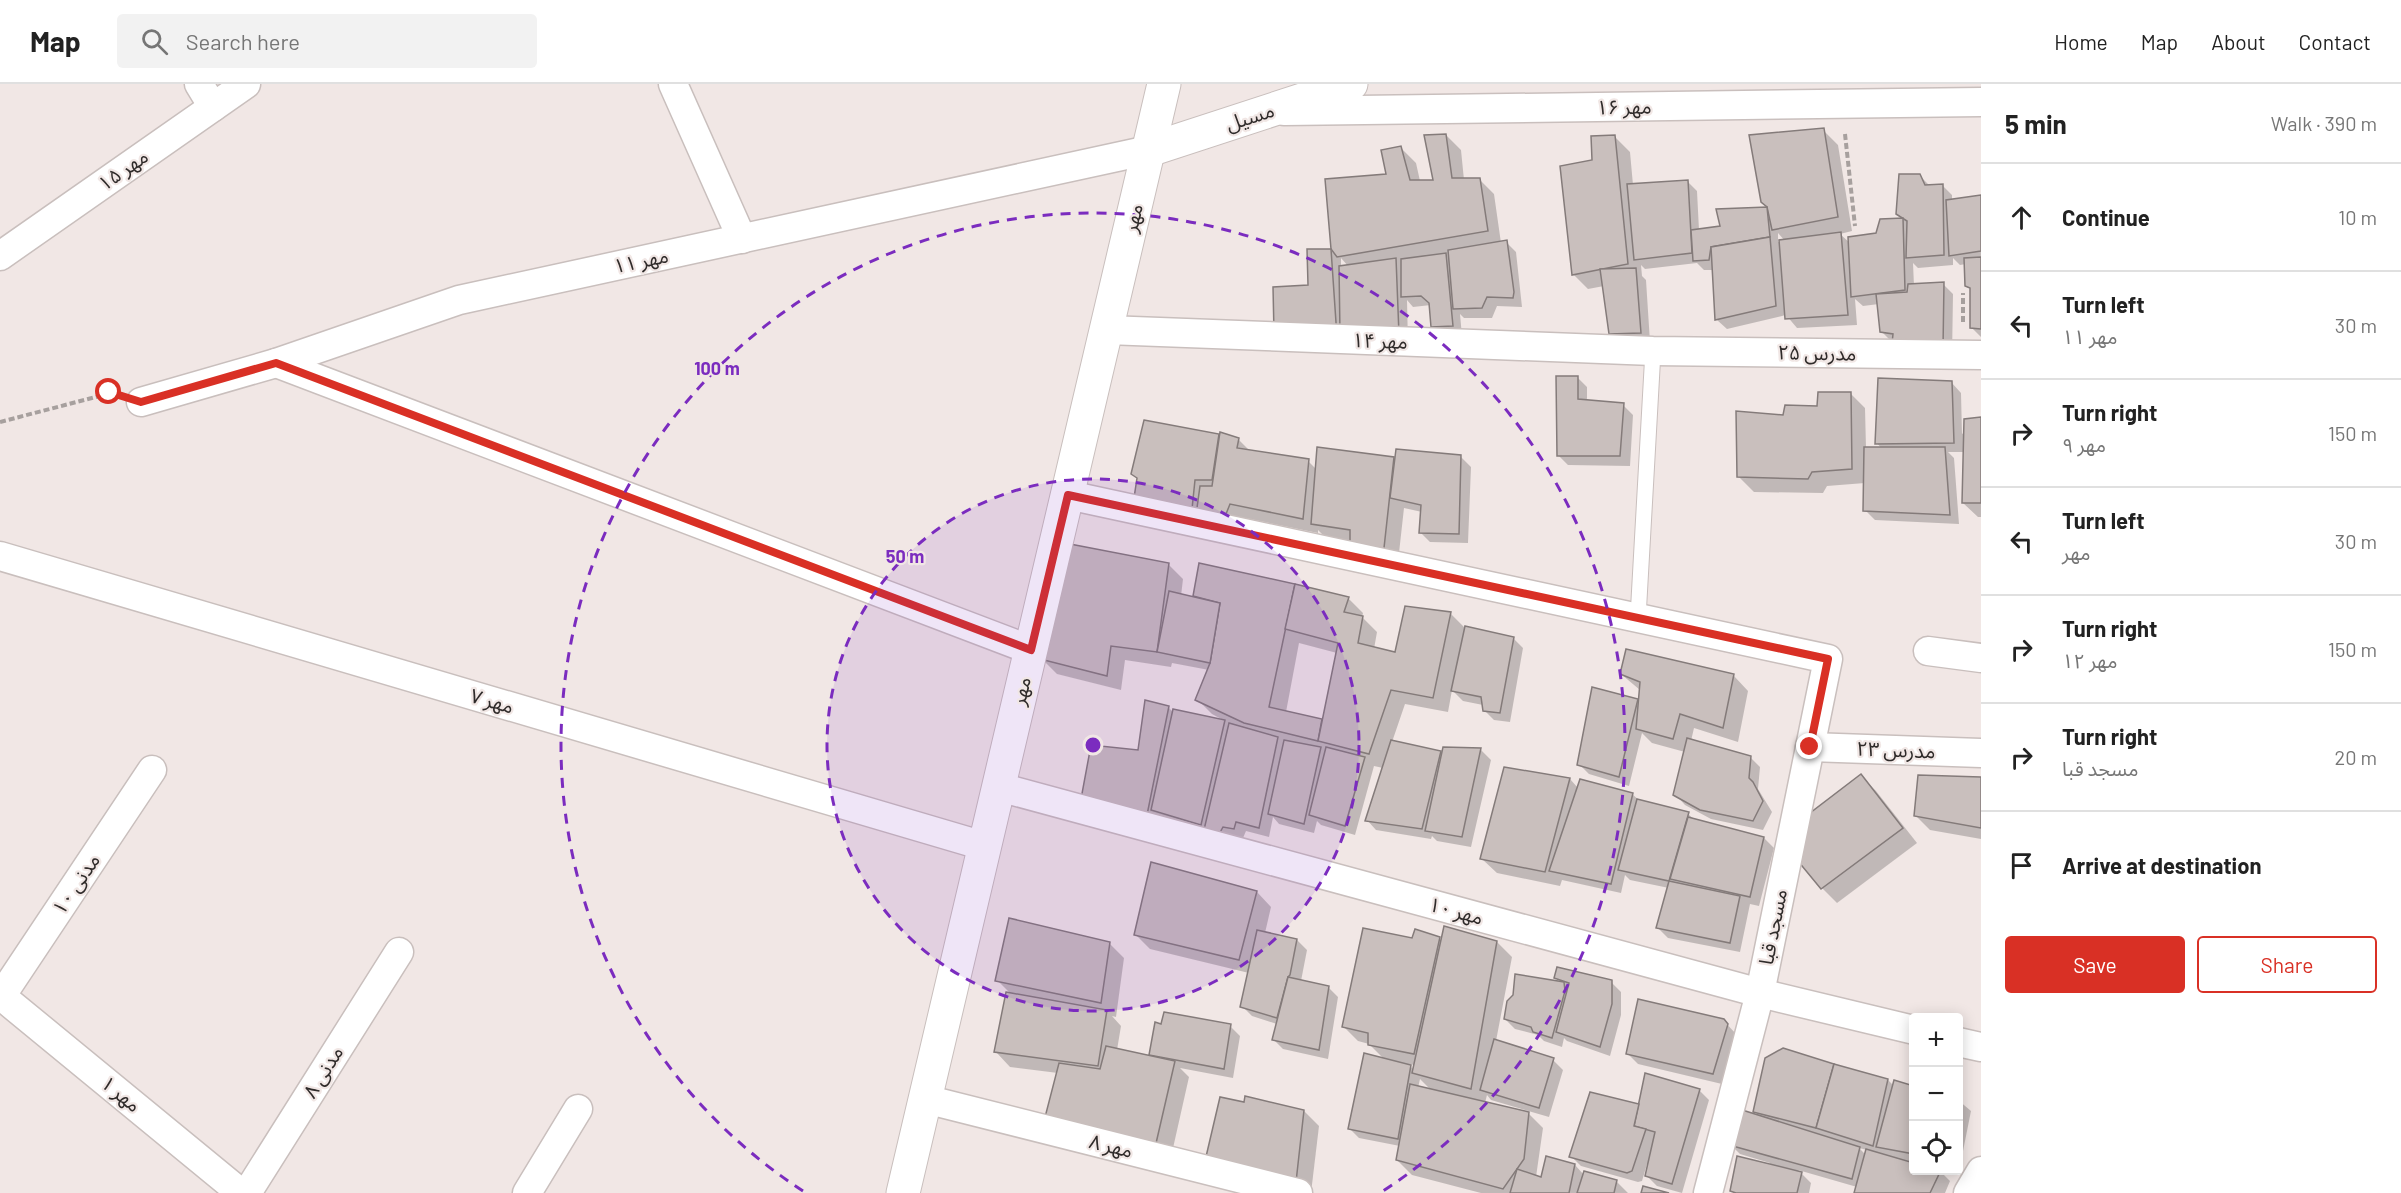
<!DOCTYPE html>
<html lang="en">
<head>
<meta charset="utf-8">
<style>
	:root { --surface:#fff; --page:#f2f2f2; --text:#222; --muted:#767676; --line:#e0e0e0; --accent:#d93025 }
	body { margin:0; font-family:Barlow,"Noto Sans Arabic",sans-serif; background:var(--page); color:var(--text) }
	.controls { position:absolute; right:18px; bottom:18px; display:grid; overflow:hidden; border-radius:6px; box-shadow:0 3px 15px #0003 }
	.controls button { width:54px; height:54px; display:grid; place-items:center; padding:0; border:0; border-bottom:2px solid var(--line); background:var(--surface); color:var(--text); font:30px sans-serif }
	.stop { position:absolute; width:18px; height:18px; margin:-14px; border:4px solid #d93025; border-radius:50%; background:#fff }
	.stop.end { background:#d93025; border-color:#fff; box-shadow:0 2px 6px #0008 }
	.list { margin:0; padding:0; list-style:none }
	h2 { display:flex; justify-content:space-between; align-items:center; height:78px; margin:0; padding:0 24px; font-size:26px }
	h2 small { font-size:20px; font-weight:400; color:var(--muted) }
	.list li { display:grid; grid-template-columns:39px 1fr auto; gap:18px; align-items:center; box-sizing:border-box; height:108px; padding:0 24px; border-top:2px solid var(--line) }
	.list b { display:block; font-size:22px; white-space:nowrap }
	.list p { margin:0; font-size:20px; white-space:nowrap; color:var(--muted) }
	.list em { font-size:20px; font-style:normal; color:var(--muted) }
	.actions { display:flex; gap:12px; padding:18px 24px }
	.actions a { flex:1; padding:14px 0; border:2px solid var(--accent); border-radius:6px; text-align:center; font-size:21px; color:var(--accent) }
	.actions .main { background:var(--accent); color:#fff }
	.icon { flex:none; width:33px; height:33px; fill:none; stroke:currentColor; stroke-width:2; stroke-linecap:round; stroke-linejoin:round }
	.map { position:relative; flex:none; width:1981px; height:1109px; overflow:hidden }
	header { display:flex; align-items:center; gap:36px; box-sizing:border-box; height:84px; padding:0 30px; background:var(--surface); border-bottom:2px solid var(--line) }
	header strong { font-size:28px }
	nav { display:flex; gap:33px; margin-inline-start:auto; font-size:21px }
	.search { width:420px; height:54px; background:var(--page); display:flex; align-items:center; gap:15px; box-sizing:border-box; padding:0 21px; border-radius:6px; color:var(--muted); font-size:22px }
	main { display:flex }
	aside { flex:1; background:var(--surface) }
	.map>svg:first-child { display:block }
	.shadow { fill:#0003; fill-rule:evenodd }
	.building { fill:#c9bfbd; stroke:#847b7a; stroke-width:1.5 }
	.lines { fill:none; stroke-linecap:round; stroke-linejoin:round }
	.lane-casing { stroke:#c9bfbd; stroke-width:17 }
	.street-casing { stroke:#c9bfbd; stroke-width:31 }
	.secondary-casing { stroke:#c9bfbd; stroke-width:35 }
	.path { stroke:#a7a09e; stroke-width:4; stroke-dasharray:6 3; stroke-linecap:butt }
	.lane { stroke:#fff; stroke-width:15 }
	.street { stroke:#fff; stroke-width:28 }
	.secondary { stroke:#fff; stroke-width:33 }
	.route { stroke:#d93025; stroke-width:8 }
	.ring { fill:none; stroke:#7b2cbf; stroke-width:3; stroke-dasharray:10 8 }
	.labels { text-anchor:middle; stroke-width:4.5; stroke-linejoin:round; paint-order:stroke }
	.street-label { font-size:20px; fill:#2f2b2a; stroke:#f1e7e5 }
	.centre { fill:#7b2cbf; stroke:#f1e7e5; stroke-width:3 }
	.ring-label { font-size:18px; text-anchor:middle; font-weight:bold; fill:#7b2cbf; stroke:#f1e7e5; stroke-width:4.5; stroke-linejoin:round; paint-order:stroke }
</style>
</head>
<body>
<header>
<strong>Map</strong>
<div class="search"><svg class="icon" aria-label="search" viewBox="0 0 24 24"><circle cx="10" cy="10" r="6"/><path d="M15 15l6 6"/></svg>Search here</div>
<nav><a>Home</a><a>Map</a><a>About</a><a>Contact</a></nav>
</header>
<main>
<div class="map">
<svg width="1981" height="1109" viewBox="0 0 1981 1109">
	<rect width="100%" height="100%" fill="#f1e7e5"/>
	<g class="shadow">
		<path d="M1823,46L1838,61L1852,147L1840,150L1850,159L1877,150L1881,136H1905L1898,129L1920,92L1930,102L1942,101L1952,111V117L1981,113V253L1971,243V206L1967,201L1966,180L1960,181L1953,174V181L1918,184L1913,179L1914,202L1943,200L1953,210L1952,274L1892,258L1882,248L1879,220L1863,222L1855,215L1857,241L1797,244L1786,231L1727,245L1717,236L1714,186H1704L1697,179L1645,185L1641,181L1642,192L1646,196L1650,258L1620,260L1610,249L1604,202L1588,205L1573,190L1594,77L1615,53L1630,68L1633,101L1687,97L1697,107L1699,146L1722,143L1718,126L1769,125ZM1778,149L1785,157L1778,158Z"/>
		<path d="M1446,51L1461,66L1464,96L1479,95L1494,110L1501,159L1506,158L1516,168L1522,223L1497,222L1492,234H1464L1460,230L1462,252L1442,253L1432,243L1431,221L1413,223L1407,216L1408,260L1347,262L1310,203L1309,166L1333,167L1388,91L1401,64L1416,79L1420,97L1434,98ZM1341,174L1348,182L1341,183Z"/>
		<polygon points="1577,293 1587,303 1587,318 1623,321 1633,331 1630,382 1568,381 1558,371"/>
		<polygon points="1951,298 1961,309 1962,350 1981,335 1981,433 1978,433 1963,419 1965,368 1948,368 1954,374 1959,440 1875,436 1865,426 1865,399 1827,402 1823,409 1754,408 1739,393 1784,333 1818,323 1850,309 1865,324 1866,364 1881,364 1877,359"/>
		<polygon points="1218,351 1220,354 1238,355 1250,367 1308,377 1316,385 1393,374 1396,377 1461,373 1471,383 1468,459 1430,458 1420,448 1422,428 1404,424 1397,487 1327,455 1318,446 1318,449 1245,434 1241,444 1145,424"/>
		<path d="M1169,481L1183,495L1181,512L1198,515L1194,512L1348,514L1363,529L1362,533L1377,548L1374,565L1397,569L1451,530L1464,543L1513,554L1523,564L1510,638L1494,636L1484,626L1483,621L1463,617L1452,606L1448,628L1405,620L1392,658L1441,668L1443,671L1445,664L1481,666L1491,676L1471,763L1437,757L1432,752L1431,755L1376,746L1367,736L1383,684L1374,682L1355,751L1321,741L1317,737L1314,749L1279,740L1273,733L1269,753L1246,747L1243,754L1092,725L1139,668L1168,623L1173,628L1223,636L1212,630L1197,615L1209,586L1172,579L1171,583L1125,576L1121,606L1057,590L1042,575ZM1299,559L1337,569L1323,636L1286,628Z"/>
		<polygon points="1621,590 1734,592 1748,607 1738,658 1694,644 1691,657 1750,673 1760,683 1758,705 1772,728 1763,746 1711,735 1685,721 1675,710 1685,668 1652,659 1642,649 1629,702 1589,690 1579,680 1637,616 1639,618 1640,606"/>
		<polygon points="1505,685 1570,695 1578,704 1632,710 1640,717 1688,730 1696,737 1764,754 1774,764 1759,822 1750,820 1740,868 1668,854 1658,844 1669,804 1630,796 1625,791 1621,809 1562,796 1560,802 1497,789 1482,775"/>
		<polygon points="1861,692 1876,707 1917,759 1837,819 1822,804"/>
		<polygon points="1981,695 1981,755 1930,746 1915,731"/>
		<polygon points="1257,808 1271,823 1265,849 1297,856 1307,866 1301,897 1328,903 1338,913 1328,975 1283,965 1273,955 1277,940 1252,932 1242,922 1249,889 1150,865 1135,850"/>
		<path d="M1416,847L1442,856L1497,858L1512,873L1496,957L1553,976L1563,986L1549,1033L1491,1016L1487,1011L1485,1019L1527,1028L1543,1044L1536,1093L1542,1095L1575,1081L1584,1091L1585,1089L1617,1098L1628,1109H1481L1412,1091L1397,1076L1400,1062L1359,1054L1349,1044L1385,976L1369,960L1358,957L1343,942L1413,856ZM1408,980L1415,981V987ZM1420,995L1432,1007L1418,1004Z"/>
		<polygon points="1109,859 1124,874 1116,933 1112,932 1121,942 1117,966 1154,974 1151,971 1162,941 1230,942 1240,952 1233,994 1180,984 1189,993 1169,1082 1058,989 1010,983 996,968 1012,911 997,896"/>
		<polygon points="1556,894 1611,898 1621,908 1621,931 1610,972 1567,957 1564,954 1562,963 1544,957 1538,951 1515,945 1505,935 1562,899"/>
		<polygon points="1723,936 1737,951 1722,1000 1638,980 1628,970"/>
		<path d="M1888,996L1894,1002L1914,1003V1086L1940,1087L1950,1097L1945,1109H1855L1857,1103L1798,1086L1811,1099L1809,1109H1734L1732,1106L1770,1081V1079L1740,1070L1730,1060L1761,1034L1755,1028ZM1859,1064L1867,1066L1866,1071Z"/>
		<polygon points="1699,1006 1709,1016 1682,1109 1657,1102 1647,1092 1649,1081 1647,1080 1642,1097 1638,1098 1581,1082 1571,1072 1640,1022"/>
		<polygon points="1958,1016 1971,1027 1959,1087 1957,1086 1958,1086"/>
		<polygon points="1304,1027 1319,1042 1311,1109 1222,1091"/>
	</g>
	<g class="building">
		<polygon points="1824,44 1838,133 1772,146 1767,123 1761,118 1749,51"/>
		<polygon points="1446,50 1452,94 1480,94 1488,147 1337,173 1331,165 1325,95 1386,90 1381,66 1401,62 1410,96 1433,96 1424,51"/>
		<polygon points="1615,51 1628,180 1572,191 1560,82 1592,76 1591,52"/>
		<polygon points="1899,90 1920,90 1925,101 1943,100 1944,171 1906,174 1907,137 1896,130"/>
		<polygon points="1688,96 1692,169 1634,176 1627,100"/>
		<polygon points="1981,111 1981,167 1949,172 1946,116"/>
		<polygon points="1767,123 1770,153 1711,163 1709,176 1693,177 1691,146 1720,142 1716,125"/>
		<polygon points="1903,134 1905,206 1851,213 1848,153 1876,149 1880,135"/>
		<polygon points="1841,148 1848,231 1785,235 1779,156"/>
		<polygon points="1770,153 1776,222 1715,236 1711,163"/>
		<polygon points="1507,156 1514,208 1513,214 1487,213 1482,224 1453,225 1448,166"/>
		<polygon points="1307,165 1331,165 1337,253 1274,249 1273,203 1308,201"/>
		<polygon points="1446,169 1453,242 1431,243 1429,219 1421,212 1401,213 1401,175"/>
		<polygon points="1981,173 1981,245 1970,244 1970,204 1965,202 1964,174"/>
		<polygon points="1396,174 1399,251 1340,250 1339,182"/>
		<polygon points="1636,184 1641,249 1609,250 1600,185"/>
		<polygon points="1944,198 1943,264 1891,270 1893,250 1880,248 1876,210 1907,208 1908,200"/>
		<polygon points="1556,292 1578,292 1578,315 1624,319 1620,372 1557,372"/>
		<polygon points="1878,294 1952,297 1954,359 1875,360"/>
		<polygon points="1818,308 1851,308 1852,385 1812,388 1808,395 1737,393 1736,327 1783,331 1785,321 1817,322"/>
		<polygon points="1981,333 1981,419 1962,419 1964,335"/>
		<polygon points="1144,336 1219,350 1212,396 1195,396 1192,425 1134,414 1137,394 1131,390"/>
		<polygon points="1220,348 1239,354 1237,364 1309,375 1303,435 1230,420 1226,430 1196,431 1200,402 1212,402"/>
		<polygon points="1317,363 1394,373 1383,473 1350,469 1350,446 1311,440"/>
		<polygon points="1864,363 1945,363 1950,431 1863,427"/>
		<polygon points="1396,365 1461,371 1459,450 1419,449 1421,421 1390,414"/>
		<polygon points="1070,460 1169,479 1157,568 1111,562 1107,592 1040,575"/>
		<polygon points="1199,479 1295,500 1269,623 1322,635 1318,657 1244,639 1195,616 1210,579 1220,519 1193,512"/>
		<polygon points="1295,500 1349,513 1344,528 1363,532 1358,559 1395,568 1405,522 1451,528 1433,614 1391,606 1369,670 1318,657 1338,559 1285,545"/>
		<polygon points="1169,507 1220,519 1210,579 1157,568"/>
		<polygon points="1465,542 1514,553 1500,629 1483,627 1481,613 1451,607"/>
		<polygon points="1626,565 1734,590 1723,644 1680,630 1673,655 1636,645 1640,598 1620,590"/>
		<polygon points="1592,603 1638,615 1619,693 1577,681"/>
		<polygon points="1145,616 1169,622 1147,731 1081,715 1091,661 1138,666"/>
		<polygon points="1173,625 1225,636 1201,741 1151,726"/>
		<polygon points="1229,639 1278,653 1259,744 1236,738 1234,745 1223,743 1218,752 1203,750"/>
		<polygon points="1687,654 1751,672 1749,694 1753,698 1763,717 1753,737 1700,726 1673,711"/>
		<polygon points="1284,656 1321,663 1304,740 1268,730"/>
		<polygon points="1391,656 1441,667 1422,745 1365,737"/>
		<polygon points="1326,663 1365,673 1345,742 1309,731"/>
		<polygon points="1443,663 1481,664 1462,753 1425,747"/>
		<polygon points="1504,683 1570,694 1545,788 1480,775"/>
		<polygon points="1861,690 1903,744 1821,805 1793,771 1797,739"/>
		<polygon points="1918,691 1981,693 1981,744 1914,732"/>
		<polygon points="1580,695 1633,709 1611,800 1549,787"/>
		<polygon points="1637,715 1689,728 1669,797 1618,786"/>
		<polygon points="1688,733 1764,753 1750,813 1670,795"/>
		<polygon points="1151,778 1257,807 1239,876 1134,851"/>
		<polygon points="1669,797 1740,812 1730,859 1656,844"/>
		<polygon points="1009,834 1110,858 1101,919 995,897"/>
		<polygon points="1444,842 1497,857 1471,1005 1412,989"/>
		<polygon points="1363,844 1412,854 1415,845 1440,853 1414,970 1368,961 1368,949 1342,943"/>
		<polygon points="1257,846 1297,855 1290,891 1288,893 1277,934 1240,923"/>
		<polygon points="1557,883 1612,896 1612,920 1600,963 1556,948 1569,899 1554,894"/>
		<polygon points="1515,890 1564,898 1565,907 1552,954 1533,948 1531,943 1504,935 1507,917 1513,911"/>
		<polygon points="1288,893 1329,902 1319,966 1272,956"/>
		<polygon points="1006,908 1107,926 1098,982 994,968"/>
		<polygon points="1638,915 1724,935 1728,940 1713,990 1626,970"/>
		<polygon points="1164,928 1231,940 1224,985 1149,971 1155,938 1161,940"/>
		<polygon points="1494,955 1554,974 1539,1024 1480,1006"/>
		<polygon points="1106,962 1175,977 1154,1068 1043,1041 1059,979 1100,985"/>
		<polygon points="1783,964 1834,980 1816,1044 1753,1028 1765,974"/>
		<polygon points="1364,969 1411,981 1398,1055 1348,1045"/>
		<polygon points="1834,980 1888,995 1873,1062 1816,1044"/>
		<polygon points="1645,989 1700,1005 1672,1100 1645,1092 1655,1048 1634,1042"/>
		<polygon points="1894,996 1914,1002 1914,1070 1876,1063"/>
		<polygon points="1410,1000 1529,1028 1524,1075 1503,1105 1396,1076"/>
		<polygon points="1590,1008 1639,1020 1634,1042 1646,1045 1632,1087 1627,1089 1569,1073"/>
		<polygon points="1245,1012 1304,1026 1296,1098 1205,1077 1220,1013 1244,1018"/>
		<polygon points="1739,1025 1860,1063 1852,1095 1729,1061"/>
		<polygon points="1866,1065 1914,1079 1914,1086 1941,1086 1930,1109 1854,1109"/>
		<polygon points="1546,1072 1575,1080 1569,1109 1510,1109 1517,1085 1541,1093"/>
		<polygon points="1737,1072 1802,1088 1797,1109 1736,1109 1730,1107"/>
		<polygon points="1584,1087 1617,1096 1614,1109 1577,1109"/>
		<polygon points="1643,1102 1669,1109 1641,1109"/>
	</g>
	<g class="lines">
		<defs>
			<polyline id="lane" points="1638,534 1653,267"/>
			<g id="street">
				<polyline points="199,0 213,23"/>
				<polyline points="673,0 742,155"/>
				<polyline points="1284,27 1981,18"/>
				<polyline points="0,172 246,0"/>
				<polyline points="1107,246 1653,267 1981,271"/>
				<polyline points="276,279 1031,566"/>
				<polyline points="141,318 276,279 459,216 1149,66"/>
				<polyline points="1068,411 1828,575 1760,909 1708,1109"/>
				<polyline points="0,472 984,762"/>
				<polyline points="1928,567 1981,574"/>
				<polyline points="1810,663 1981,669"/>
				<polyline points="999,703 1760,909 1914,946"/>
				<polyline points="0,911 241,1109"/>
				<polyline points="0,914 152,686"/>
				<polyline points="1958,958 1981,963"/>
				<polyline points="925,1015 1298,1109"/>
				<polyline points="247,1109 399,868"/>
				<polyline points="527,1109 578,1025"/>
				<polyline points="1968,1109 1981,1087"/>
			</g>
			<g id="secondary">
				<polyline points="1149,66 1351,0"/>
				<polyline points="903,1109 1164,0"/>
			</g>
		</defs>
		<use href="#lane" class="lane-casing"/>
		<use href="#street" class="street-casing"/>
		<use href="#secondary" class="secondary-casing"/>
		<g class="path">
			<polyline points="1845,50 1855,142"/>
			<polyline points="1963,238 1963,209"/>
			<polyline points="0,338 111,309"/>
		</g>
		<use href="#lane" class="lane"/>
		<use href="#street" class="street"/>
		<use href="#secondary" class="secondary"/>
	</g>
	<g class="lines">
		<polyline class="route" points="109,308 141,318 276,279 1031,566 1068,411 1828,575 1810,663"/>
	</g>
	<circle cx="1093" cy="661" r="266" fill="#7b2cbf" fill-opacity=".12"/>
	<g class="ring">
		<circle cx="1093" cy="661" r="266"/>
		<path d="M803 1107A532 532 0 1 1 1383 1107"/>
	</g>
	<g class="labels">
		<g class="street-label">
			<text transform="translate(1624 23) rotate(-1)" y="7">مهر ۱۶</text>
			<text transform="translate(1250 33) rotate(-18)" y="7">مسیل</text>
			<text transform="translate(123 86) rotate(-35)" y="7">مهر ۱۵</text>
			<text transform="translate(1133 134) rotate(-77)" y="7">مهر</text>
			<text transform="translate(641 177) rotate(-12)" y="7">مهر ۱۱</text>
			<text transform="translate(1380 257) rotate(2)" y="7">مهر ۱۴</text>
			<text transform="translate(1817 269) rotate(1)" y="7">مدرس ۲۵</text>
			<text transform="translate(1021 607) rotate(-77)" y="7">مهر</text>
			<text transform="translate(492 617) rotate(16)" y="7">مهر ۷</text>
			<text transform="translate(1896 666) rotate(2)" y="7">مدرس ۲۳</text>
			<text transform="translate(76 800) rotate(-56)" y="7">مدنی ۱۰</text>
			<text transform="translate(1456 827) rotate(15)" y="7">مهر ۱۰</text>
			<text transform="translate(1773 843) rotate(-79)" y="7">مسجد قبا</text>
			<text transform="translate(323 988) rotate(-58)" y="7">مدنی ۸</text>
			<text transform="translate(121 1010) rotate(39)" y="7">مهر ۱</text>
			<text transform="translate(1111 1062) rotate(14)" y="7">مهر ۸</text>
		</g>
	</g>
	<circle cx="1093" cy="661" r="9" class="centre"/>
	<g class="ring-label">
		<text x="717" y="291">100 m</text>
		<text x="905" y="479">50 m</text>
	</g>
</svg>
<div class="controls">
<button>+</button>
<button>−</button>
<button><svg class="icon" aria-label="locate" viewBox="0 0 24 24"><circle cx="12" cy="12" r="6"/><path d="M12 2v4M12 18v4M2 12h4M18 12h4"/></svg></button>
</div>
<div class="stop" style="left:109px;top:308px"></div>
<div class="stop end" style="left:1810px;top:663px"></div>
</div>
<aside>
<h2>5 min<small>Walk · 390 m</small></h2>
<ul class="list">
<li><svg class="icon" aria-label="ahead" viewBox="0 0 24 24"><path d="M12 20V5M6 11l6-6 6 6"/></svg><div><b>Continue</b></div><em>10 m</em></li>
<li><svg class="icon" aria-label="left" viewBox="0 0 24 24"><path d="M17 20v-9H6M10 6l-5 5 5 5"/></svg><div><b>Turn left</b><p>مهر ۱۱</p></div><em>30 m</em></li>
<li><svg class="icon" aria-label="right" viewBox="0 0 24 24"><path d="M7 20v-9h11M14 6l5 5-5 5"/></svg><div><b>Turn right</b><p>مهر ۹</p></div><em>150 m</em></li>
<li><svg class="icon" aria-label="left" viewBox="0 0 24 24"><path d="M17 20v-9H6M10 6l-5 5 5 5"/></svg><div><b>Turn left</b><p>مهر</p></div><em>30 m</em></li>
<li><svg class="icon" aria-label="right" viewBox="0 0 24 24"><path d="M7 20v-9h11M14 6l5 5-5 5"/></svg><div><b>Turn right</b><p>مهر ۱۲</p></div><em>150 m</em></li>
<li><svg class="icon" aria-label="right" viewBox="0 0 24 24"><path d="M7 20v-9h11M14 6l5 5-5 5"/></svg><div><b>Turn right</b><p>مسجد قبا</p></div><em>20 m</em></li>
<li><svg class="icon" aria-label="arrive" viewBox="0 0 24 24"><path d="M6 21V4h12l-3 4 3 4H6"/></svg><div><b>Arrive at destination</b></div></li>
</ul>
<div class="actions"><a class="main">Save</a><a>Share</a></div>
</aside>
</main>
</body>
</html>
